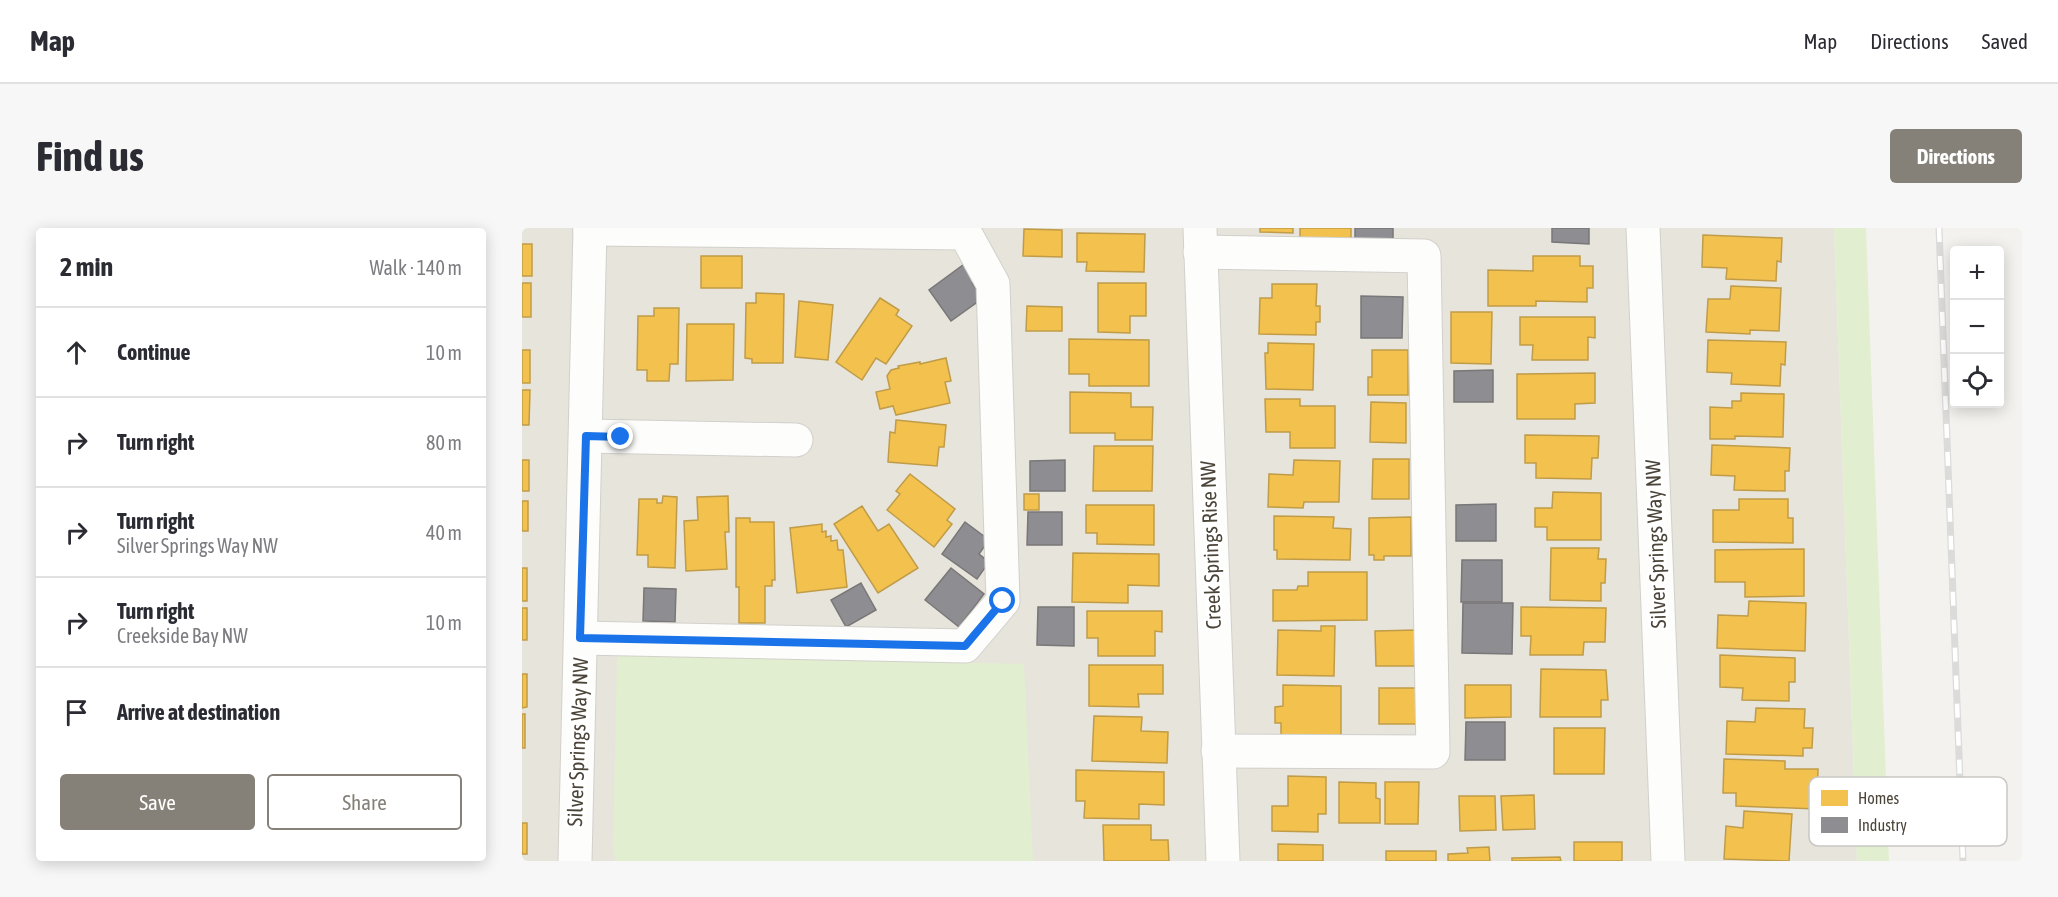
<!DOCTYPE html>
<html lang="en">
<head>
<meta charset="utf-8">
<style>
	:root { --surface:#fff; --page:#f7f7f7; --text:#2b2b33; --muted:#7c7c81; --line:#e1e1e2; --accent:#868178 }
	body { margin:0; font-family:"Asap Condensed",sans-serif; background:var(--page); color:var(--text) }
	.controls { position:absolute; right:18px; top:18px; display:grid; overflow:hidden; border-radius:6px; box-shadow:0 3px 15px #0003 }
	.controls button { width:54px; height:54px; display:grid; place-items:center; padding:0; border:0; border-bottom:2px solid var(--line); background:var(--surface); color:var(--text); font:30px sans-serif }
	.stop { position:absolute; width:18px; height:18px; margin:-14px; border:4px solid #1a73e8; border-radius:50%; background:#fff }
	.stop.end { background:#1a73e8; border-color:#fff; box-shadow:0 2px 6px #0008 }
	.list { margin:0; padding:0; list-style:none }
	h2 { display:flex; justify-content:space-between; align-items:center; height:78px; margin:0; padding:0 24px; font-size:26px }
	h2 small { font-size:20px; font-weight:400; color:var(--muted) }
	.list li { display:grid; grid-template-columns:39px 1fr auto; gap:18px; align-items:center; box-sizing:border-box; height:90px; padding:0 24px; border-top:2px solid var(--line) }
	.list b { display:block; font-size:22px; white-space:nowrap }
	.list p { margin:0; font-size:20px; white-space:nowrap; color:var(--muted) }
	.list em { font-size:20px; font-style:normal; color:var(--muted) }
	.actions { display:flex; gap:12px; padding:18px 24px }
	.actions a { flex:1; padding:14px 0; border:2px solid var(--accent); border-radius:6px; text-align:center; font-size:21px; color:var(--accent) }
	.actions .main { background:var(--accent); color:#fff }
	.icon { flex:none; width:33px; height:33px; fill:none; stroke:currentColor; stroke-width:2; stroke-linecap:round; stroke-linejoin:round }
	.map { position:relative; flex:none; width:1500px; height:633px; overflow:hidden; border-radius:6px }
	header { display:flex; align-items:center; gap:36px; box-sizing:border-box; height:84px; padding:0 30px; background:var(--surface); border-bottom:2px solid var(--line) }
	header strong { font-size:28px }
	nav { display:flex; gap:33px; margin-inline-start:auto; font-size:21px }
	.intro { display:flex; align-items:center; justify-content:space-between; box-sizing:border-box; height:144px; padding:0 36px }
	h1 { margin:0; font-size:42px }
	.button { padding:15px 27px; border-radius:6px; background:var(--accent); color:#fff; font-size:21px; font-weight:700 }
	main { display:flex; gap:36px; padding:0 36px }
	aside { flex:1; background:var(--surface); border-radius:6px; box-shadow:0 3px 15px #0003 }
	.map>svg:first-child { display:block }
	.residential { fill:#e7e4dc }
	.green { fill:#e1eecf }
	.homes { fill:#f2c14e; stroke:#c09c48; stroke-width:1.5 }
	.industry { fill:#8d8d92; stroke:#797777; stroke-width:1.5 }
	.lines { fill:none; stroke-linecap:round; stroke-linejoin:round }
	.minor-casing { stroke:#d2d0cb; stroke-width:35 }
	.minor { stroke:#fdfdfc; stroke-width:33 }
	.rail-casing { stroke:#dbdbda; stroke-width:7 }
	.rail { stroke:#fff; stroke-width:4.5; stroke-dasharray:14; stroke-linecap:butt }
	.route { stroke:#1a73e8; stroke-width:8 }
	.labels { text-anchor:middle; stroke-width:6; stroke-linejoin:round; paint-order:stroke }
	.street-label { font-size:21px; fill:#4b4439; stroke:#fff }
	.key { fill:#fff; stroke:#c9c7c4; stroke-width:1.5 }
	.key-label { font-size:16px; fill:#4b4439 }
</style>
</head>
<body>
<header>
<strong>Map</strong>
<nav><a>Map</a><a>Directions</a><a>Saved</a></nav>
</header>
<div class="intro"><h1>Find us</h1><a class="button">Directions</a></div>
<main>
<aside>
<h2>2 min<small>Walk · 140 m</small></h2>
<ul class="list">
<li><svg class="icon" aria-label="ahead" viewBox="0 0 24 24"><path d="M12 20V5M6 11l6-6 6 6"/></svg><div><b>Continue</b></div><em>10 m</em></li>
<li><svg class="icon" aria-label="right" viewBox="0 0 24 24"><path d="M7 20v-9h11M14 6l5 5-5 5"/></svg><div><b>Turn right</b></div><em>80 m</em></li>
<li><svg class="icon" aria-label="right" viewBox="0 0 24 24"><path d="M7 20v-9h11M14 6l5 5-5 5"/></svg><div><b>Turn right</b><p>Silver Springs Way NW</p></div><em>40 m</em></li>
<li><svg class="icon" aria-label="right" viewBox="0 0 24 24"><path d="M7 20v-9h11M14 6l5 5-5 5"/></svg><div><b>Turn right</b><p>Creekside Bay NW</p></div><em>10 m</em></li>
<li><svg class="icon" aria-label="arrive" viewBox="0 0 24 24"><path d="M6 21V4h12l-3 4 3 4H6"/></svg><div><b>Arrive at destination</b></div></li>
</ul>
<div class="actions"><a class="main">Save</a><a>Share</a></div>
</aside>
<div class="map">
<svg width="1500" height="633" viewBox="0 0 1500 633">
	<rect width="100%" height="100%" fill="#f4f2ee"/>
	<polygon class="residential" points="0,0 1312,0 1335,633 0,633"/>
	<g class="green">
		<polygon points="1312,0 1344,0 1367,633 1335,633"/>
		<polygon points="95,427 502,436 511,633 94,633 91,622"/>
	</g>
	<g class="homes">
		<polygon points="738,0 771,0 771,5 738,4"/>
		<rect x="778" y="0" width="51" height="14"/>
		<polygon points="502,1 540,2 540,29 501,28"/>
		<polygon points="555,5 623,6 622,44 564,43 565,34 555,34"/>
		<polygon points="1181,7 1260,10 1259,34 1255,33 1254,53 1204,51 1205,40 1180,39"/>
		<rect x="0" y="16" width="10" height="32"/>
		<rect x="179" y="28" width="41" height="32"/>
		<polygon points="1011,28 1058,28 1058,38 1071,38 1071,60 1065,60 1065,74 1014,73 1014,78 966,78 966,42 1011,43"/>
		<rect x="0" y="55" width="9" height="34"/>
		<polygon points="576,55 624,55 624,88 608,88 608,105 576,104"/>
		<polygon points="750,56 795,56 794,78 798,78 798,94 794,94 794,107 737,106 738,70 750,70"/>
		<polygon points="1209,58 1259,60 1257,103 1228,102 1228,106 1184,104 1186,71 1208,71"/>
		<polygon points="234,65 262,66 261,135 230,135 230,131 223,130 224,75 234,75"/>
		<polygon points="358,70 377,82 374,87 390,98 364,136 354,130 340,152 314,134"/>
		<polygon points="277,73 311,77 306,132 273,129"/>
		<polygon points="505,78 540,79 540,103 504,103"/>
		<polygon points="132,80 157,80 156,136 148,136 147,153 125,153 125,142 115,142 116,88 132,88"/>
		<polygon points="929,84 970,84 969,136 929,135"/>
		<polygon points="998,89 1073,89 1073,110 1066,109 1066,132 1010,132 1011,117 998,117"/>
		<polygon points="165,96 212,96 211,152 164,153"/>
		<polygon points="547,111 627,112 627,158 567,158 567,146 547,146"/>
		<polygon points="1186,112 1264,114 1263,137 1259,136 1258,158 1209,156 1210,145 1185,144"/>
		<polygon points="746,115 792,116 791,162 744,161 743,125 746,125"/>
		<rect x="0" y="122" width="8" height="33"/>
		<polygon points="850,122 886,122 886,167 846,167 846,149 850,149"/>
		<polygon points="424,130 429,153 423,154 428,175 374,187 371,178 358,181 354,164 368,161 365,148 369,142 377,140 376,138 398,134 398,136"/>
		<polygon points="1073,145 1073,175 1053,176 1053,191 995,191 995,146"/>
		<polygon points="0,162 8,162 7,197 0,197"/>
		<polygon points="548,164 609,165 609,179 631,179 630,212 593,212 593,205 548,205"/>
		<polygon points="1219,165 1262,166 1261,209 1213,208 1213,211 1188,211 1188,179 1210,180 1210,173 1219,173"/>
		<polygon points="743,171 778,171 778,178 813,178 813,220 768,220 768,204 744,204"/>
		<polygon points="849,174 884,175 884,215 848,214"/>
		<polygon points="374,192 424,197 422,219 417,219 415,238 366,234 368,204 373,205"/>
		<polygon points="1003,207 1077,208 1076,230 1070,230 1069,251 1014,250 1014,235 1003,235"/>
		<polygon points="1190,217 1268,220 1267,243 1263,243 1263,263 1212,262 1213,248 1189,247"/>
		<polygon points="572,218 631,218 630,263 571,263"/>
		<polygon points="851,231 887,231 887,271 850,271"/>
		<rect x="0" y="232" width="7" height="31"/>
		<polygon points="772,232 818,233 817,274 782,274 781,280 746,279 747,246 771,247"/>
		<polygon points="388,246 433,281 425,292 430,296 412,319 365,282 378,266 374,263"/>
		<polygon points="1031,264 1079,265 1079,312 1025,312 1025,299 1013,299 1013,280 1030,280"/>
		<rect x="502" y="266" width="15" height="16"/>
		<polygon points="141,268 155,269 153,340 126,339 126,327 115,327 117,271 135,271 135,275 140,275"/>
		<polygon points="206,268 207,304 203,304 205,341 164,343 162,293 176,292 175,269"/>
		<polygon points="1217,271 1266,271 1266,290 1271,290 1271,315 1191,314 1191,282 1217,282"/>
		<rect x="0" y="273" width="6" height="30"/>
		<polygon points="564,277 632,277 632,317 575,316 575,305 564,305"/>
		<polygon points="340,278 356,303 367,296 396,340 356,365 312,296"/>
		<polygon points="752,288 812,289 811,300 829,301 828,332 755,331 755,322 752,322"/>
		<polygon points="889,289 889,328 862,328 862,332 852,332 852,327 847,327 847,290"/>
		<polygon points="214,290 228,290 228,294 252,294 253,352 250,352 250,358 243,358 243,395 217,395 217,359 214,359"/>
		<polygon points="300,296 300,304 304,303 304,309 309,308 309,313 315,312 316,322 321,322 325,359 275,365 268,300"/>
		<polygon points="1029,320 1077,320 1076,331 1084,331 1083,355 1079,355 1079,373 1028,372"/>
		<polygon points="1282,321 1282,368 1223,369 1223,354 1193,354 1193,322"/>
		<polygon points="551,325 637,326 637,358 606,357 606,375 550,374"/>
		<rect x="0" y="340" width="5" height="33"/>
		<polygon points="786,344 845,344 845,392 751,393 751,362 775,362 776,358 786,358"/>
		<polygon points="1227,373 1284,375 1283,423 1195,420 1196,387 1226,388"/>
		<polygon points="999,379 1084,380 1083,414 1062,414 1061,427 1008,427 1009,408 999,408"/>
		<rect x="0" y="380" width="5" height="32"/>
		<polygon points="565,383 640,383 640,404 633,403 633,428 576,428 576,410 565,410"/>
		<polygon points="799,398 813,398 812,448 755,447 756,402 799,403"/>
		<polygon points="894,402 895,438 854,438 853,403"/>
		<polygon points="1198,427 1273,430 1273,454 1267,454 1267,473 1220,472 1221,460 1198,459"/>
		<polygon points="567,437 641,437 641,466 616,466 617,479 567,478"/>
		<polygon points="1019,441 1084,442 1086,472 1079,472 1079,489 1018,489"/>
		<polygon points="0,446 5,446 5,479 0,480"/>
		<polygon points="761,457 819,458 819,508 759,508 759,495 753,495 753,479 761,478"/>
		<polygon points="943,457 989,457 989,489 943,490"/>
		<rect x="857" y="460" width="39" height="36"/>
		<polygon points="1234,480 1283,481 1282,500 1291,500 1290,520 1281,520 1281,528 1204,526 1205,493 1233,494"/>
		<rect x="0" y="486" width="3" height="34"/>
		<polygon points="572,488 620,489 619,503 646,504 645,535 570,533"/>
		<polygon points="1032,500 1083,500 1082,546 1032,546"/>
		<polygon points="1202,531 1263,533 1263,541 1296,541 1295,581 1214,578 1214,565 1201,565"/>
		<polygon points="554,542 642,544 642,577 617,576 617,591 562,590 563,573 554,573"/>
		<polygon points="766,548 804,549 804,586 796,586 796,604 750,603 750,578 766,578"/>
		<polygon points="817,554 854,555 854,570 858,571 858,595 817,595"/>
		<polygon points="863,554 897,554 896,596 863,596"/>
		<polygon points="1012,567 1013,601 981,602 979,568"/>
		<polygon points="937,568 973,568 974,602 938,603"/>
		<polygon points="1222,583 1270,586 1267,633 1202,631 1204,598 1221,600"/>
		<rect x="0" y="595" width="5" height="31"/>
		<polygon points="581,597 629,597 629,612 646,612 647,633 582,633"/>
		<rect x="1052" y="614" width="48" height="19"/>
		<polygon points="756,616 801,617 801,633 756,633"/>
		<polygon points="967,619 968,633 926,633 926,626 946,625 945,620"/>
		<rect x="864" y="623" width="50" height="10"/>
		<polygon points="1038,629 1039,633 990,633 990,630"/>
	</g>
	<g class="industry">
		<rect x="833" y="0" width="38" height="16"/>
		<polygon points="1030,0 1067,0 1067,16 1030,14"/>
		<polygon points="445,34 456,50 450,55 461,70 429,93 407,62"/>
		<polygon points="839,68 881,69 880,110 839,110"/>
		<polygon points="971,142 971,174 932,174 932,143"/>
		<polygon points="543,232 543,263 508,263 508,233"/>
		<polygon points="974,276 974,313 934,313 934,277"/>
		<polygon points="506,284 540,284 540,317 505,317"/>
		<polygon points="443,294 467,312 457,326 467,334 455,351 420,326"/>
		<polygon points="940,332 980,332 980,374 939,374"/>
		<polygon points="429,340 462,366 437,399 403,372"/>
		<polygon points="339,355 354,382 324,399 309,372"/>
		<polygon points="122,360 154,361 153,394 121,393"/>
		<polygon points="941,375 991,375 990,426 940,425"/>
		<polygon points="516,379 552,379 552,418 515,417"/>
		<polygon points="944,494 983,494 983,532 943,532"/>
	</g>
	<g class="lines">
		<defs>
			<g id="minor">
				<polyline points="678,0 701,633"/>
				<polyline points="1121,0 1146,633"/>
				<polyline points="678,24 902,28 911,524 696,523"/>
				<polyline points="64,208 274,212"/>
				<polyline points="59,410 443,418 481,373 471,56 443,5 68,1"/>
				<polyline points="53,633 68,0"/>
			</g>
		</defs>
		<use href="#minor" class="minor-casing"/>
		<use href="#minor" class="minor"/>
		<defs>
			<polyline id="rail" points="1417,0 1441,633"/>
		</defs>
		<use href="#rail" class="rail-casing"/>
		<use href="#rail" class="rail"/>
	</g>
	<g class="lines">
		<polyline class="route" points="99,209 64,208 58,410 443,418 481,373"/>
	</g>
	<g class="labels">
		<g class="street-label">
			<text transform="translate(1134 316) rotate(-92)" y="7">Silver Springs Way NW</text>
			<text transform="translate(689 317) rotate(-92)" y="7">Creek Springs Rise NW</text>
			<text transform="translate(56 514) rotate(-88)" y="7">Silver Springs Way NW</text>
		</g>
	</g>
	<rect x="1287" y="549" width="198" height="69" rx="9" class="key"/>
	<rect x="1299" y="562" width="27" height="16" fill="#f2c14e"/>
	<rect x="1299" y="589" width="27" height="16" fill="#8d8d92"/>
	<g class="key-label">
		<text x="1336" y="576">Homes</text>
		<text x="1336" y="603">Industry</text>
	</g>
</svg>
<div class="controls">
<button>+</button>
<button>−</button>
<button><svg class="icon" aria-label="locate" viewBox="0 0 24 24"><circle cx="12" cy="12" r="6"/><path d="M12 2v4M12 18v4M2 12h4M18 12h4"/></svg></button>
</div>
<div class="stop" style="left:481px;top:373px"></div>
<div class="stop end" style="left:99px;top:209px"></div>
</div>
</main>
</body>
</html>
